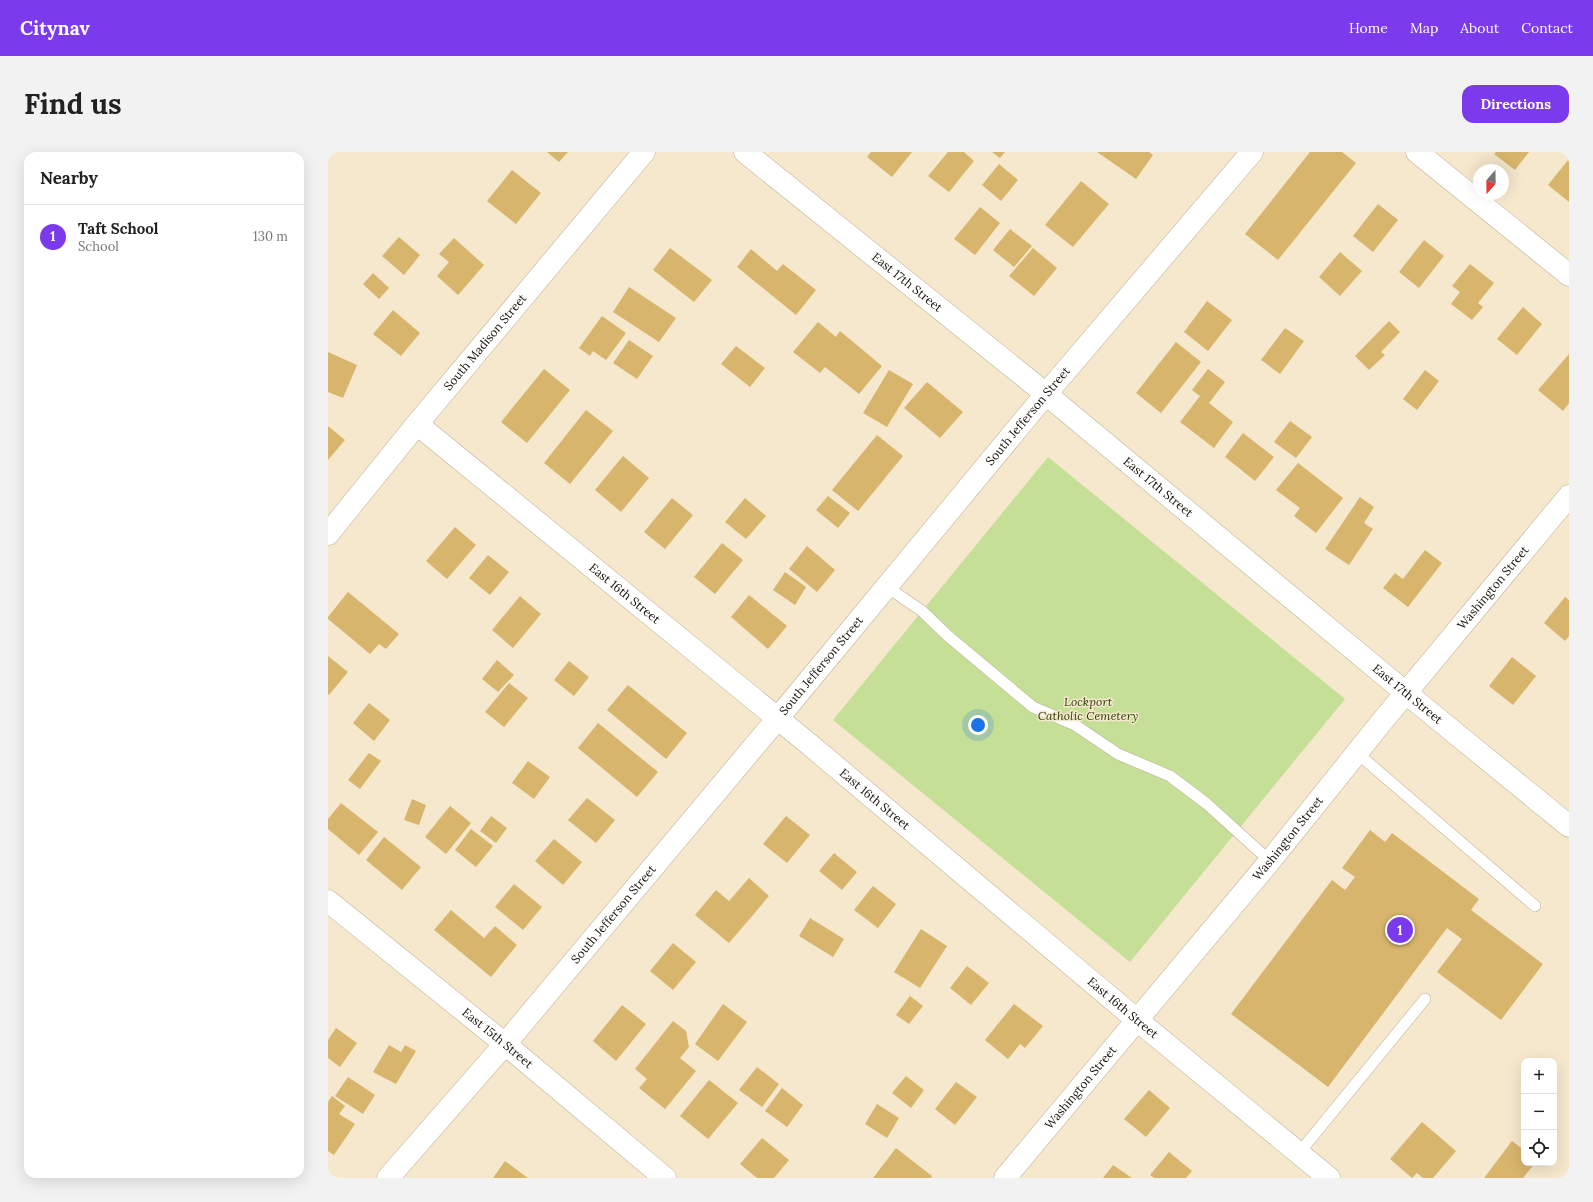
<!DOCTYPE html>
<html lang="en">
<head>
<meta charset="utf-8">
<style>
	:root { --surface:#fff; --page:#f2f2f2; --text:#222; --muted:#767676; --line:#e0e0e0; --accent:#7c3aed }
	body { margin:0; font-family:Lora,serif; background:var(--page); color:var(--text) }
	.controls { position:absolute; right:12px; bottom:12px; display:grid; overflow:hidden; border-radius:8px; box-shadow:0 4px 16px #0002 }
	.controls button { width:36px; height:36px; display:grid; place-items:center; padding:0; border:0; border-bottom:1px solid var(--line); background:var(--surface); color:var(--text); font:20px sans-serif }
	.compass { position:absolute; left:1145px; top:12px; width:36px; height:36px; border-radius:50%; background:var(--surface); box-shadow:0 4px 16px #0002; rotate:200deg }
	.you { position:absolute; left:650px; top:573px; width:14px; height:14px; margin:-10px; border:3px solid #fff; border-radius:50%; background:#1a73e8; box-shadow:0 0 0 6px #1a73e833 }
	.badge { display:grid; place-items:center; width:26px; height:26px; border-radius:50%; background:var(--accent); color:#fff; font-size:13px; font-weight:700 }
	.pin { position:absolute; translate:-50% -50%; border:2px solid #fff; box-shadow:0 1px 4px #0006 }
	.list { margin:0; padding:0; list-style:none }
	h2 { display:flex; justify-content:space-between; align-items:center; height:52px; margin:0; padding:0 16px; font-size:17px }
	h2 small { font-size:13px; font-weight:400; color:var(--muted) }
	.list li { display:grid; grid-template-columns:26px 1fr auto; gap:12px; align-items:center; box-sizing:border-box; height:64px; padding:0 16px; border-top:1px solid var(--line) }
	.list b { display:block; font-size:15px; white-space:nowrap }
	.list p { margin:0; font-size:13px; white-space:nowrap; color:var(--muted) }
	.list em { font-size:13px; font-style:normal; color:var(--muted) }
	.icon { flex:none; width:22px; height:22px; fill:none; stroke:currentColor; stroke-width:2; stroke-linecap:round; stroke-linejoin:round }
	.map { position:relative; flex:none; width:1241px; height:1026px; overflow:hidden; border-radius:12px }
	header { display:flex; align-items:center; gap:24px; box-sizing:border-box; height:56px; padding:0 20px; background:var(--accent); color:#fff }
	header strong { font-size:19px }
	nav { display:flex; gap:22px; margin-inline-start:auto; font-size:14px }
	.intro { display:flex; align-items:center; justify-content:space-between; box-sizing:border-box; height:96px; padding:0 24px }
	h1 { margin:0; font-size:28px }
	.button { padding:10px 18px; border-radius:12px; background:var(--accent); color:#fff; font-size:14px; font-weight:700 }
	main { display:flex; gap:24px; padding:0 24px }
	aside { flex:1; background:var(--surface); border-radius:12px; box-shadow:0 4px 16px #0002 }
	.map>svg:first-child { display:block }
	.green { fill:#c5df97 }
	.building { fill:#d8b56d }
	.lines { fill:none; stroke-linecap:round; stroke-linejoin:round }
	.service-casing { stroke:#bcaf96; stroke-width:12 }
	.minor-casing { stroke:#bcaf96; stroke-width:23 }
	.service { stroke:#fff; stroke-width:11 }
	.minor { stroke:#fff; stroke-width:22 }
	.labels { text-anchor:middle; stroke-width:3; stroke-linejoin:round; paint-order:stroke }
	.street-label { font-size:12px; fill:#161108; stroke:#f5e8cd }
	.park-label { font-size:12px; font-style:italic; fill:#2f3e08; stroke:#f5e8cd }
</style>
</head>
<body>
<header>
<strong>Citynav</strong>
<nav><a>Home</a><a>Map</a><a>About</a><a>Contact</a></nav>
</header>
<div class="intro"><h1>Find us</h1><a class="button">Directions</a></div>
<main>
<aside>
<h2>Nearby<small></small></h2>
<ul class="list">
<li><span class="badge">1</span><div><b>Taft School</b><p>School</p></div><em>130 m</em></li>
</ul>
</aside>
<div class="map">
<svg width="1241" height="1026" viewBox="0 0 1241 1026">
	<rect width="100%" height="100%" fill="#f5e8cd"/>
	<polygon class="green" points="720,305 1017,547 802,810 505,568"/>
	<g class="building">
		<polygon points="219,0 240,0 231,10"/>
		<polygon points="543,0 584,0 564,25 539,5"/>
		<polygon points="620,0 636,0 646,9 621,40 600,24"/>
		<polygon points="664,0 677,0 672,6"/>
		<polygon points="769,0 821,0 825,3 808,27"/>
		<polygon points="982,0 1014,0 1028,11 950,108 917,82"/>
		<polygon points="1168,0 1201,0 1187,18 1166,2"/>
		<polygon points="1240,8 1241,9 1241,50 1220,33"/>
		<polygon points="671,12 690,28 673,49 654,33"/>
		<polygon points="184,18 213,41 188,72 159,49"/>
		<polygon points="753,29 781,52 745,95 717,73"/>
		<polygon points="1050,52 1070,68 1045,100 1025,84"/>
		<polygon points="652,55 672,71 647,103 626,87"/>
		<polygon points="682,77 704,94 686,115 665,98"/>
		<polygon points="71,85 92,103 76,123 54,104"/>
		<polygon points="126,86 156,113 130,143 109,124 121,110 111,102"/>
		<polygon points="1096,88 1116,104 1091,136 1071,120"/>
		<polygon points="342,96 384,128 366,150 325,118"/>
		<polygon points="705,96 729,116 706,144 681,124"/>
		<polygon points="423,97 449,119 455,112 488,138 468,163 409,115"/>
		<polygon points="1012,100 1034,119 1012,144 991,125"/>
		<polygon points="1142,112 1166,131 1150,151 1155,155 1144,168 1123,152 1132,140 1124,134"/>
		<polygon points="45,121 61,136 51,147 35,132"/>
		<polygon points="301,135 348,166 331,190 285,160"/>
		<polygon points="879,149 904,168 880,199 856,180"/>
		<polygon points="1195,155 1214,172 1189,203 1169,187"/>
		<polygon points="65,158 92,181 73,204 45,182"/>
		<polygon points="274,164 298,181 278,208 265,199 262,204 251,196"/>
		<polygon points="1061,169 1072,180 1053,200 1057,203 1041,218 1027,204"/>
		<polygon points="490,170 508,185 512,179 554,214 531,242 497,215 492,221 465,200"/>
		<polygon points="957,176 976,189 952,222 933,208"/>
		<polygon points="301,188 325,204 309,227 285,211"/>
		<polygon points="848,190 873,210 833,261 808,241"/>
		<polygon points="408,194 437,216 422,235 393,212"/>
		<polygon points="0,200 29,213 15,246 0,240"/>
		<polygon points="1241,202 1241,251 1235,259 1210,238"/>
		<polygon points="216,217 242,238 199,291 173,270"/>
		<polygon points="880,217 897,230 881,251 905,270 886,296 852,270 872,244 864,238"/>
		<polygon points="561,218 585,232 559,275 535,261"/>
		<polygon points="1097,218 1111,229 1089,258 1075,247"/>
		<polygon points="599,230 635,260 612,286 576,256"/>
		<polygon points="258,258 285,279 242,332 216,311"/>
		<polygon points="962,269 984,285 968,306 946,290"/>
		<polygon points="0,274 17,288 0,308"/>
		<polygon points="915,281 946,305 927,329 897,305"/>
		<polygon points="549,283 575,304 530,359 504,338"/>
		<polygon points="295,304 321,326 293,360 267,338"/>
		<polygon points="970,311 1015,346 988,381 966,364 972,356 948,338"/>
		<polygon points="500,344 522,361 510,376 488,358"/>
		<polygon points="1032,345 1046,355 1036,371 1045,377 1021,413 997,397"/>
		<polygon points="344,346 365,363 337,397 316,380"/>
		<polygon points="417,346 438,364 418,387 397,370"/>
		<polygon points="127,375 148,393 119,427 98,409"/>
		<polygon points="394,391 415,408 387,442 366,425"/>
		<polygon points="479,394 507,418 489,440 461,417"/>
		<polygon points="1097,398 1114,411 1080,455 1055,436 1067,421 1075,427"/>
		<polygon points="160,403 181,420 162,443 141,426"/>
		<polygon points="457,420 478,435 467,453 445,438"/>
		<polygon points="20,440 71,482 58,497 51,492 42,502 0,467 0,465"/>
		<polygon points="421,443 459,474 440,497 403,465"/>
		<polygon points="192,444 213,462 185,496 164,478"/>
		<polygon points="1237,445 1241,448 1241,484 1237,489 1216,471"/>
		<polygon points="0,504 20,520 1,543 0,542"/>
		<polygon points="1184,505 1208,524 1185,553 1161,534"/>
		<polygon points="169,508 186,523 170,540 154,527"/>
		<polygon points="241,509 261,525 246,544 226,528"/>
		<polygon points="181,531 200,546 176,575 157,560"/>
		<polygon points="300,533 359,581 338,607 279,558"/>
		<polygon points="41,551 62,568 46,589 25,571"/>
		<polygon points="270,571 330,620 309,645 250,596"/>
		<polygon points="41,601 53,609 32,637 20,628"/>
		<polygon points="200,609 222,625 206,647 184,631"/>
		<polygon points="259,646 287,668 268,691 240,668"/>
		<polygon points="84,647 98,653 91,673 76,668"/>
		<polygon points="13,651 50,680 31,703 0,677 0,667"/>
		<polygon points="122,654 143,671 118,702 97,685"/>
		<polygon points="163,664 179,676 168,691 152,679"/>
		<polygon points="458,664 482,683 459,711 435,692"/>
		<polygon points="143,677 165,694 148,715 127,698"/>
		<polygon points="1042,678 1057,690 1064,681 1151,747 1143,758 1215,812 1173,868 1109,820 1134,787 1119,776 1000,935 903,862 1004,728 1017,738 1027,725 1014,716"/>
		<polygon points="56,685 93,715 74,738 38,708"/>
		<polygon points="226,687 254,710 235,733 207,709"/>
		<polygon points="506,701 529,720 514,738 491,719"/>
		<polygon points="421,726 441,744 401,791 367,763 388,738 401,749"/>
		<polygon points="186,732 214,755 195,778 167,755"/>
		<polygon points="545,734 568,752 550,776 526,758"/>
		<polygon points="123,758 156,786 167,774 189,793 163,825 106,778"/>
		<polygon points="482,766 516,787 505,805 471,784"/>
		<polygon points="593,777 619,794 592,836 566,820"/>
		<polygon points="345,791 368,810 345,838 322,819"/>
		<polygon points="639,814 661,831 643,853 622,836"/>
		<polygon points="582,844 595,854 581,872 568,863"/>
		<polygon points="395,852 419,870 390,909 367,892"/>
		<polygon points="686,852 715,874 697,896 692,892 680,907 657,888"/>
		<polygon points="294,853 318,872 288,909 265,889"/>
		<polygon points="345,869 358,879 361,895 352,906 368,919 337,957 311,936 319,927 307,917"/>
		<polygon points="8,876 29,891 12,915 0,906 0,888"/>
		<polygon points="61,893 73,900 77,893 88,899 68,932 45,920"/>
		<polygon points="429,915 451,932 434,955 411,938"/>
		<polygon points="578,924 596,938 583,956 564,941"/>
		<polygon points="20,925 47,943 35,962 7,944"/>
		<polygon points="381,928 410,951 380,987 352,964"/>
		<polygon points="628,930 649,945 627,973 607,957"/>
		<polygon points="454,936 475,953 459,975 437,959"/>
		<polygon points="821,938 842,956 818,985 796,967"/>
		<polygon points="4,944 17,954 11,962 27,972 6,1003 0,999 0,950"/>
		<polygon points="549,952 571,966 559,986 537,972"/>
		<polygon points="1094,970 1128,999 1105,1026 1095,1026 1089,1021 1084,1026 1062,1007"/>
		<polygon points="434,986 461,1008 446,1026 429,1026 412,1012"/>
		<polygon points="1184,989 1196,998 1196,1011 1207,1011 1195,1026 1156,1026"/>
		<polygon points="568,996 604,1024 603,1026 545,1026"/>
		<polygon points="841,1000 864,1019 858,1026 826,1026 822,1023"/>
		<polygon points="177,1009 200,1026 165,1026"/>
		<polygon points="785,1013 804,1026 775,1026"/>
	</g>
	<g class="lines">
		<defs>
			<g id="service">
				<polyline points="559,435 594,459 620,484 705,555 747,573 790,602 842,624 879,652 942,709"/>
				<polyline points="1029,601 1207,754"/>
				<polyline points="971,1001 1097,847"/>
			</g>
			<g id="minor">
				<path id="s1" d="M417,0L718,242L1078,541L1241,674"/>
				<polyline points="1089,0 1241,123"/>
				<path id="s2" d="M89,272L481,592L809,868L1001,1026"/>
				<path id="s3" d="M0,382L89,272L316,0"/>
				<path id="s4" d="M0,749L177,892L337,1026"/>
				<path id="s5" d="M60,1026L177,892L450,566L718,242L924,0"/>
				<path id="s6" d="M677,1026L942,709L1052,572L1241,344"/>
			</g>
		</defs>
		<use href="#service" class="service-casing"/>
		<use href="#minor" class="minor-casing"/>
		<use href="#service" class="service"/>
		<use href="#minor" class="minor"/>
	</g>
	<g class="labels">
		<g class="street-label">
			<text dy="4" stroke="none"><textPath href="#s1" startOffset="208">East 17th Street</textPath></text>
			<text dy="4" stroke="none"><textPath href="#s3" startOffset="248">South Madison Street</textPath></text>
			<text dy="4" stroke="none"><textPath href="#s5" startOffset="995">South Jefferson Street</textPath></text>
			<text dy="4" stroke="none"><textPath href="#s1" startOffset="532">East 17th Street</textPath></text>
			<text dy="4" stroke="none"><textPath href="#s6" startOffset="766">Washington Street</textPath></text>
			<text dy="4" stroke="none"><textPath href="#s2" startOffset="268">East 16th Street</textPath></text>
			<text dy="4" stroke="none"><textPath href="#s5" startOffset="671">South Jefferson Street</textPath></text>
			<text dy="4" stroke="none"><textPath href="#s1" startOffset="856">East 17th Street</textPath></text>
			<text dy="4" stroke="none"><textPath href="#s2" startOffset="592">East 16th Street</textPath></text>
			<text dy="4" stroke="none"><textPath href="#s6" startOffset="442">Washington Street</textPath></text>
			<text dy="4" stroke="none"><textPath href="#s5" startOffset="347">South Jefferson Street</textPath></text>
			<text dy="4" stroke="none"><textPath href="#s2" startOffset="916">East 16th Street</textPath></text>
			<text dy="4" stroke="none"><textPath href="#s4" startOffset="218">East 15th Street</textPath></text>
			<text dy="4" stroke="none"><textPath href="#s6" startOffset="118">Washington Street</textPath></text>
		</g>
		<g class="park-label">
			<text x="760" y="554">Lockport<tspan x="760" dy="14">Catholic Cemetery</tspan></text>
		</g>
	</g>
</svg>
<div class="controls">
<button>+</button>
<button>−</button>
<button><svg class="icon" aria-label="locate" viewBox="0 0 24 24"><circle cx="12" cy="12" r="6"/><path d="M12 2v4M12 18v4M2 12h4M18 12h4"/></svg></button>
</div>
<svg class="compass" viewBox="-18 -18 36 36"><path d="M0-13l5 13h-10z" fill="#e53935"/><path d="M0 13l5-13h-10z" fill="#767676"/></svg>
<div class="you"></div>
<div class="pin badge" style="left:1072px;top:778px">1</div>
</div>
</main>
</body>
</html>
